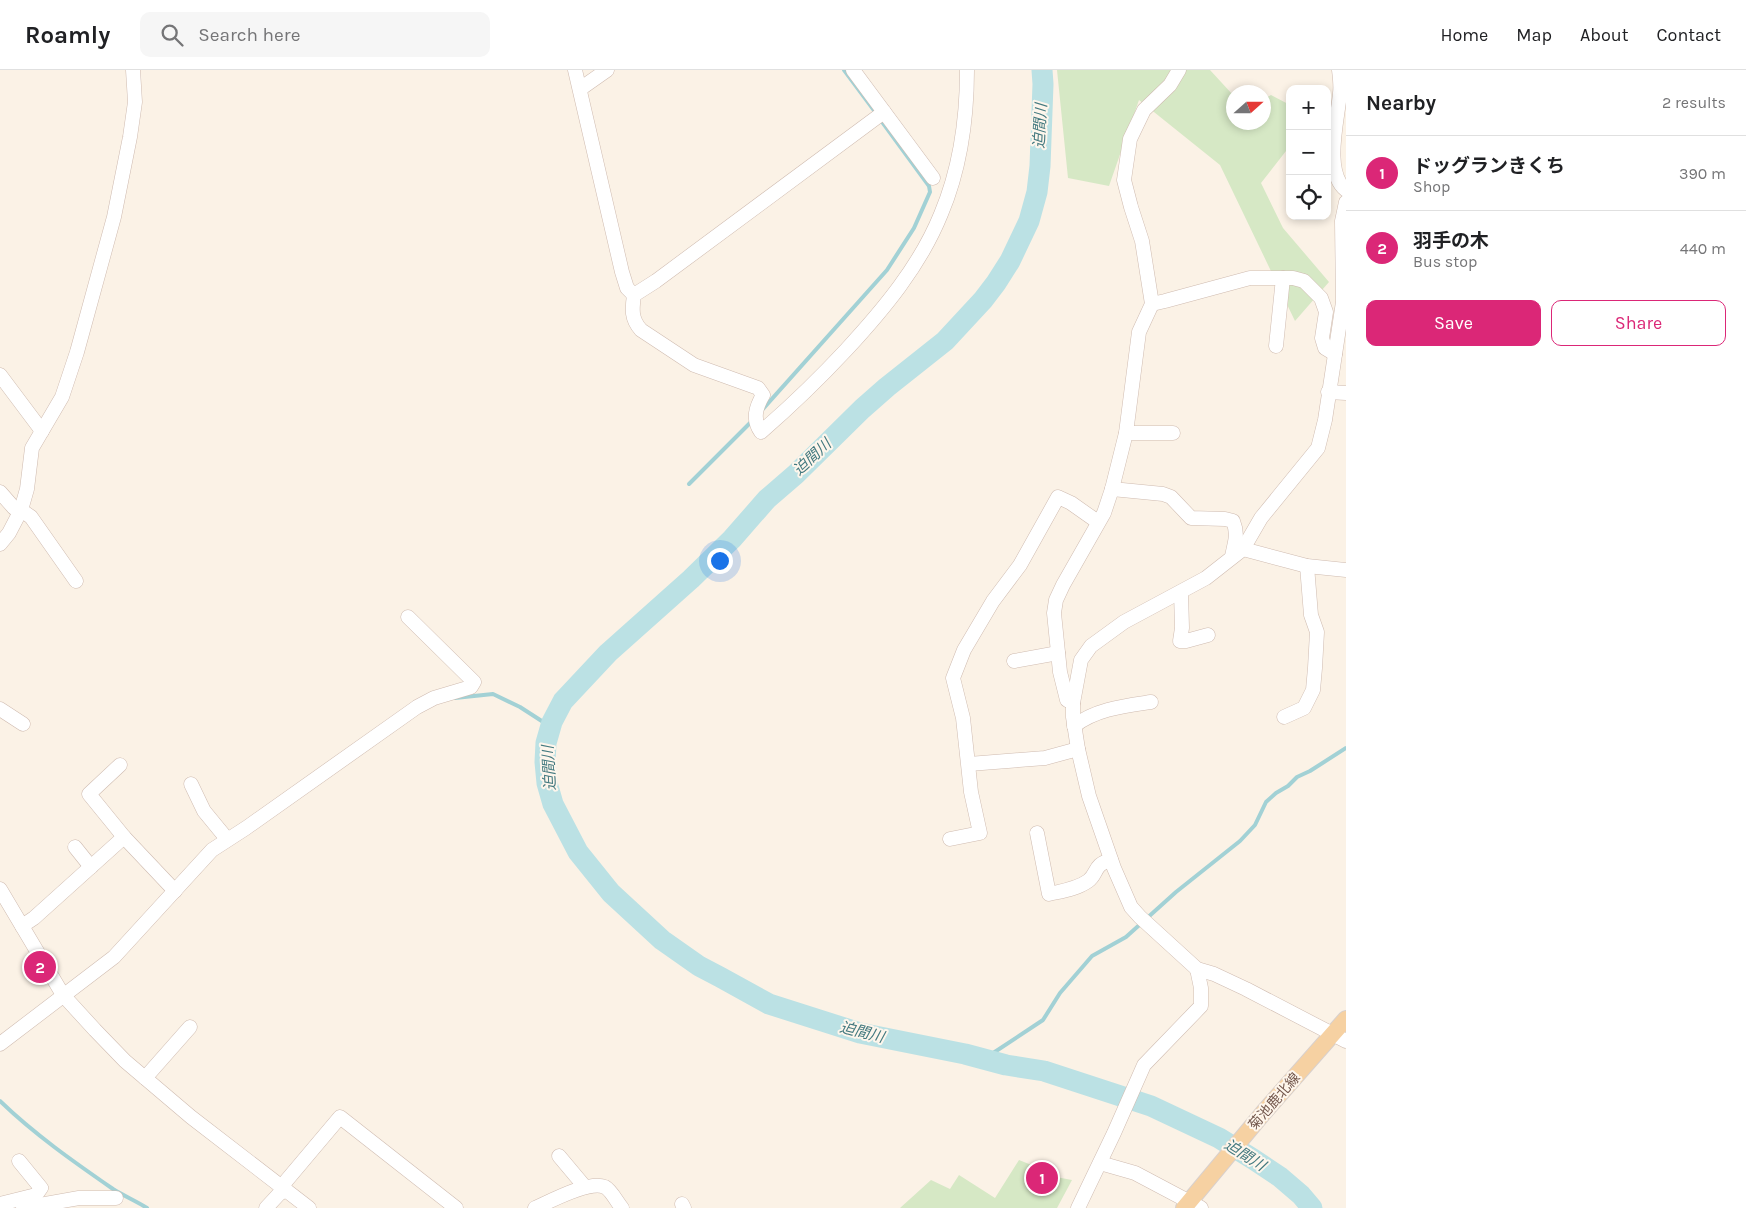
<!DOCTYPE html>
<html lang="en">
<head>
<meta charset="utf-8">
<style>
	:root { --surface:#fff; --page:#f6f6f6; --text:#202124; --muted:#757577; --line:#e0e0e0; --accent:#db2777 }
	body { margin:0; font-family:Karla,"Noto Sans JP",sans-serif; background:var(--page); color:var(--text) }
	.controls { position:absolute; right:15px; top:15px; display:grid; overflow:hidden; border-radius:10px; box-shadow:0 2px 8px #0003 }
	.controls button { width:45px; height:45px; display:grid; place-items:center; padding:0; border:0; border-bottom:1px solid var(--line); background:var(--surface); color:var(--text); font:25px sans-serif }
	.compass { position:absolute; left:1226px; top:15px; width:45px; height:45px; border-radius:50%; background:var(--surface); box-shadow:0 2px 8px #0003; rotate:69deg }
	.you { position:absolute; left:719px; top:490px; width:18px; height:18px; margin:-12px; border:4px solid #fff; border-radius:50%; background:#1a73e8; box-shadow:0 0 0 8px #1a73e833 }
	.badge { display:grid; place-items:center; width:32px; height:32px; border-radius:50%; background:var(--accent); color:#fff; font-size:16px; font-weight:700 }
	.pin { position:absolute; translate:-50% -50%; border:2px solid #fff; box-shadow:0 1px 5px #0006 }
	.list { margin:0; padding:0; list-style:none }
	h2 { display:flex; justify-content:space-between; align-items:center; height:65px; margin:0; padding:0 20px; font-size:21px }
	h2 small { font-size:16px; font-weight:400; color:var(--muted) }
	.list li { display:grid; grid-template-columns:32px 1fr auto; gap:15px; align-items:center; box-sizing:border-box; height:75px; padding:0 20px; border-top:1px solid var(--line) }
	.list b { display:block; font-size:19px; white-space:nowrap }
	.list p { margin:0; font-size:16px; white-space:nowrap; color:var(--muted) }
	.list em { font-size:16px; font-style:normal; color:var(--muted) }
	.actions { display:flex; gap:10px; padding:15px 20px }
	.actions a { flex:1; padding:11px 0; border:1px solid var(--accent); border-radius:10px; text-align:center; font-size:18px; color:var(--accent) }
	.actions .main { background:var(--accent); color:#fff }
	.icon { flex:none; width:28px; height:28px; fill:none; stroke:currentColor; stroke-width:2; stroke-linecap:round; stroke-linejoin:round }
	.map { position:relative; flex:none; width:1346px; height:1138px; overflow:hidden }
	header { display:flex; align-items:center; gap:30px; box-sizing:border-box; height:70px; padding:0 25px; background:var(--surface); border-bottom:1px solid var(--line) }
	header strong { font-size:24px }
	nav { display:flex; gap:28px; margin-inline-start:auto; font-size:18px }
	.search { width:350px; height:45px; background:var(--page); display:flex; align-items:center; gap:12px; box-sizing:border-box; padding:0 18px; border-radius:10px; color:var(--muted); font-size:19px }
	main { display:flex }
	aside { flex:1; background:var(--surface) }
	.map>svg:first-child { display:block }
	.green { fill:#d6e8c5 }
	.lines { fill:none; stroke-linecap:round; stroke-linejoin:round }
	.stream { stroke:#a2d1d5; stroke-width:4 }
	.river { stroke:#bbe1e4; stroke-width:21 }
	.minor-casing { stroke:#cfbbb0; stroke-width:15 }
	.major-casing { stroke:#d8d0cd; stroke-width:18 }
	.minor { stroke:#fff; stroke-width:14 }
	.major { stroke:#f6d1a2; stroke-width:16 }
	.labels { text-anchor:middle; stroke-width:4; stroke-linejoin:round; paint-order:stroke }
	.street-label { font-size:14px; fill:#73574c; stroke:#fef6ec }
	.water-label { font-size:15px; font-style:italic; fill:#43797f; stroke:#fef6ec }
</style>
</head>
<body>
<header>
<strong>Roamly</strong>
<div class="search"><svg class="icon" aria-label="search" viewBox="0 0 24 24"><circle cx="10" cy="10" r="6"/><path d="M15 15l6 6"/></svg>Search here</div>
<nav><a>Home</a><a>Map</a><a>About</a><a>Contact</a></nav>
</header>
<main>
<div class="map">
<svg width="1346" height="1138" viewBox="0 0 1346 1138">
	<rect width="100%" height="100%" fill="#fbf2e6"/>
	<g class="green">
		<polygon points="1057,0 1210,0 1233,25 1234,52 1264,52 1264,29 1271,25 1290,35 1290,58 1286,81 1261,113 1283,158 1329,212 1295,251 1220,95 1139,30 1109,116 1068,108"/>
		<polygon points="1019,1090 1034,1096 1028,1109 1050,1119 1056,1107 1072,1110 1057,1138 900,1138 931,1110 950,1119 959,1105 995,1128"/>
	</g>
	<g class="lines">
		<g class="stream">
			<polyline points="844,0 876,43"/>
			<polyline points="763,339 887,200 914,158 930,122 929,116 880,49"/>
			<polyline points="689,414 753,350"/>
			<polyline points="455,628 493,624 520,637 551,657"/>
			<polyline points="984,989 1043,950 1060,923 1092,886 1126,867 1176,822 1240,771 1255,755 1266,732 1276,723 1288,716 1297,707 1310,701 1346,678"/>
			<path d="M0,1031C34,1064 74,1092 113,1119C124,1126 136,1131 147,1138"/>
		</g>
		<polyline class="river" points="1042,0 1043,14 1040,96 1037,122 1029,151 1010,191 996,213 983,230 945,271 887,317 862,339 796,404 767,429 732,469 691,509 608,583 563,631 552,652 546,673 545,692 547,713 553,734 578,782 611,823 662,870 699,896 720,907 769,934 860,963 965,984 1006,995 1044,1001 1151,1036 1219,1068 1253,1089 1280,1107 1301,1125 1312,1138"/>
		<defs>
			<g id="minor">
				<polyline points="575,0 622,202 627,218 634,225"/>
				<polyline points="853,0 933,108"/>
				<path d="M1339,0C1340,8 1341,16 1340,23C1338,48 1323,102 1346,120"/>
				<polyline points="580,19 607,0"/>
				<path d="M884,42L656,211L634,225C632,239 631,249 641,260L694,295L758,318L763,325C756,337 752,349 761,362C791,336 819,309 846,280C883,240 920,196 941,144C960,99 967,49 967,0"/>
				<polyline points="1346,132 1342,151 1343,232 1325,350 1318,378 1261,448 1243,479 1206,508 1124,552 1091,576 1081,590 1073,633 1073,647 1078,679 1089,726 1114,798 1131,837 1140,847 1197,899 1214,904 1246,919 1346,971"/>
				<polyline points="1152,234 1165,231 1250,208 1293,208 1304,211 1321,228 1326,242 1322,268 1325,278 1335,284"/>
				<polyline points="1276,276 1283,208"/>
				<polyline points="0,305 42,361"/>
				<polyline points="1328,322 1346,323"/>
				<polyline points="1126,363 1173,363"/>
				<path d="M1112,419L1163,424L1171,427L1191,448L1225,449L1233,451C1239,466 1234,473 1232,487"/>
				<polyline points="0,422 14,438 21,440 31,447 76,511"/>
				<polyline points="0,474 9,463 21,440 27,419 32,378 62,327 77,282 114,147 130,67 135,32 133,0"/>
				<polyline points="1243,479 1307,496 1346,500"/>
				<polyline points="1181,522 1182,558 1180,571 1186,571 1208,565"/>
				<polyline points="1014,591 1058,583"/>
				<polyline points="1073,633 1067,630 1060,602 1054,543 1056,530 1063,515 1104,443 1112,419 1126,363 1139,262 1152,234 1142,171 1131,137 1124,110 1130,69 1144,40 1170,15 1179,0"/>
				<polyline points="0,639 23,654"/>
				<polyline points="1284,647 1304,638 1313,620 1315,598 1317,562 1311,545 1307,496"/>
				<path d="M1074,656C1096,639 1124,636 1151,632"/>
				<polyline points="969,694 1045,688 1078,679"/>
				<polyline points="120,695 89,724 124,767 175,821"/>
				<polyline points="191,714 204,741 227,769"/>
				<path d="M1037,763L1049,824C1062,821 1077,819 1088,811C1098,804 1093,794 1111,790"/>
				<polyline points="950,769 980,763 971,722 963,648 953,608 964,580 993,531 1020,495 1058,427 1071,433 1098,452"/>
				<polyline points="75,777 91,797"/>
				<polyline points="0,819 63,925 95,960 125,991 191,1047 309,1138"/>
				<polyline points="22,856 34,848 124,767"/>
				<polyline points="0,974 114,887 212,780 246,758 417,637 434,628 471,617 474,612 408,547"/>
				<polyline points="145,1008 190,957"/>
				<polyline points="559,1086 585,1117"/>
				<polyline points="1100,1093 1135,1103 1201,1138"/>
				<polyline points="281,1117 340,1047 456,1138"/>
				<polyline points="0,1134 36,1125 41,1118 19,1091"/>
				<polyline points="682,1134 684,1138"/>
				<polyline points="23,1138 79,1128 116,1128"/>
				<polyline points="266,1138 279,1124 286,1120"/>
				<path d="M535,1138C551,1131 589,1110 605,1117C611,1120 617,1132 622,1138"/>
				<polyline points="1078,1138 1114,1063 1144,995 1201,936 1201,918 1197,899"/>
			</g>
			<polyline id="major" points="1184,1138 1264,1042 1346,949"/>
		</defs>
		<use href="#minor" class="minor-casing"/>
		<use href="#major" class="major-casing"/>
		<use href="#minor" class="minor"/>
		<use href="#major" class="major"/>
	</g>
	<g class="labels">
		<g class="street-label">
			<text transform="translate(1274 1031) rotate(-49)" y="5">菊池鹿北線</text>
		</g>
		<g class="water-label">
			<text transform="translate(1040 56) rotate(-87)" y="5">迫間川</text>
			<text transform="translate(812 387) rotate(-43)" y="5">迫間川</text>
			<text transform="translate(549 698) rotate(-93)" y="5">迫間川</text>
			<text transform="translate(862 962) rotate(14)" y="5">迫間川</text>
			<text transform="translate(1245 1085) rotate(32)" y="5">迫間川</text>
		</g>
	</g>
</svg>
<div class="controls">
<button>+</button>
<button>−</button>
<button><svg class="icon" aria-label="locate" viewBox="0 0 24 24"><circle cx="12" cy="12" r="6"/><path d="M12 2v4M12 18v4M2 12h4M18 12h4"/></svg></button>
</div>
<svg class="compass" viewBox="-18 -18 36 36"><path d="M0-13l5 13h-10z" fill="#e53935"/><path d="M0 13l5-13h-10z" fill="#757577"/></svg>
<div class="you"></div>
<div class="pin badge" style="left:1042px;top:1108px">1</div>
<div class="pin badge" style="left:40px;top:897px">2</div>
</div>
<aside>
<h2>Nearby<small>2 results</small></h2>
<ul class="list">
<li><span class="badge">1</span><div><b>ドッグランきくち</b><p>Shop</p></div><em>390 m</em></li>
<li><span class="badge">2</span><div><b>羽手の木</b><p>Bus stop</p></div><em>440 m</em></li>
</ul>
<div class="actions"><a class="main">Save</a><a>Share</a></div>
</aside>
</main>
</body>
</html>
